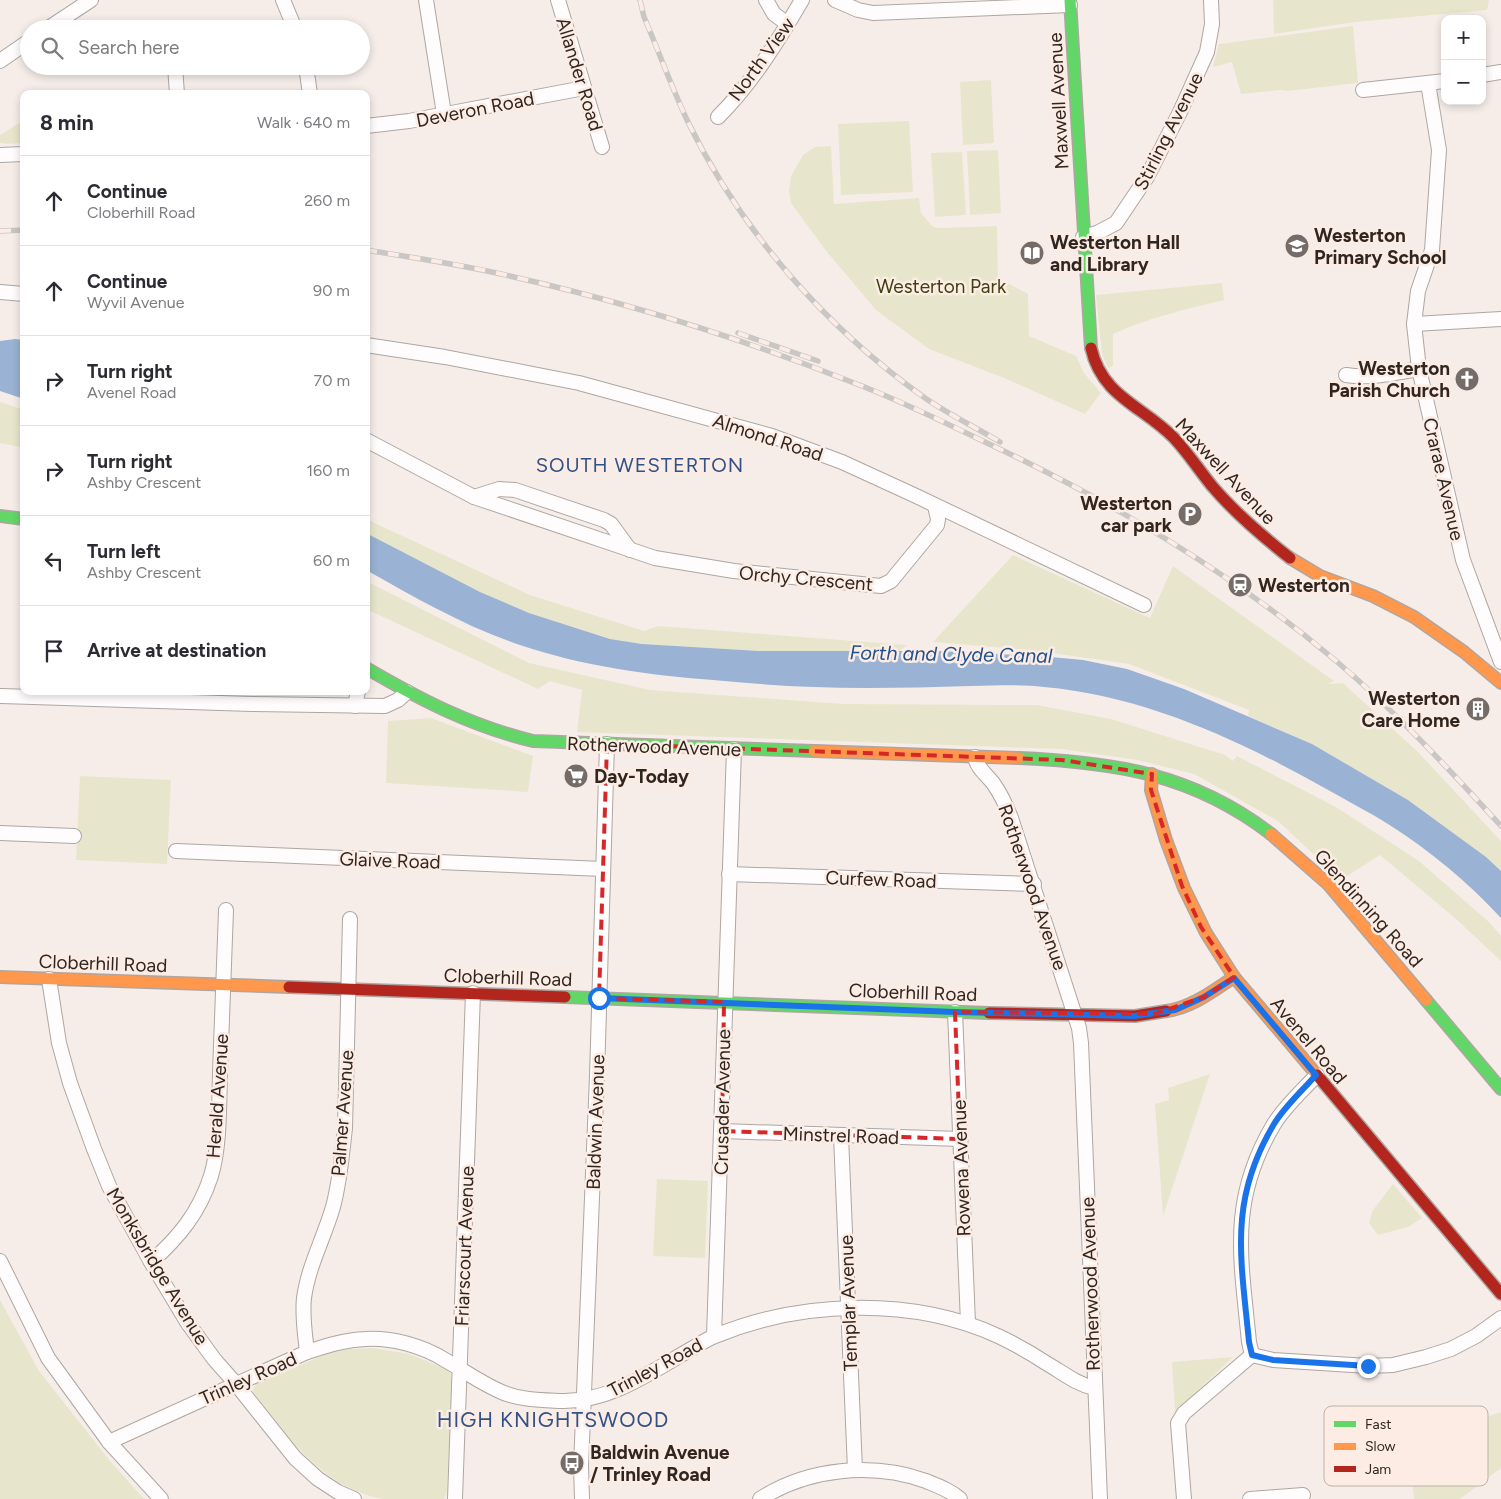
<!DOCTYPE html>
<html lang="en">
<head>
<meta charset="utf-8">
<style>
	:root { --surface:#fff; --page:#f7f7f7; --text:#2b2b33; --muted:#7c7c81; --line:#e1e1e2 }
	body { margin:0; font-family:Figtree,sans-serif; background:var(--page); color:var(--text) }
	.controls { position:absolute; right:15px; top:15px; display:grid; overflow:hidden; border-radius:10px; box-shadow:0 2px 8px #0003 }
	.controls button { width:45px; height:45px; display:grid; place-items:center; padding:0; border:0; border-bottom:1px solid var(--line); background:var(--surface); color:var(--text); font:25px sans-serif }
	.stop { position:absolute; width:15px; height:15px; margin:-11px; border:4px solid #1a73e8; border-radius:50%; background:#fff }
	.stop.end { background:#1a73e8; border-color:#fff; box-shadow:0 1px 5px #0008 }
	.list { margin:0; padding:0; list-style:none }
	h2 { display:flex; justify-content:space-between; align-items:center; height:65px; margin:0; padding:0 20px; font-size:21px }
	h2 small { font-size:16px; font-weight:400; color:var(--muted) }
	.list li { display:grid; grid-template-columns:32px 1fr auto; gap:15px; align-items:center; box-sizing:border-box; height:90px; padding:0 20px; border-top:1px solid var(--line) }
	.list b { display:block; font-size:19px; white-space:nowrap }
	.list p { margin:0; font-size:16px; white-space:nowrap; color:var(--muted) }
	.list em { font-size:16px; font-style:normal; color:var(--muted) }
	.icon { flex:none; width:28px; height:28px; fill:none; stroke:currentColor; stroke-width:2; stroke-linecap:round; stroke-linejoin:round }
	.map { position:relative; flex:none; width:1501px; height:1499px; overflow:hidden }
	.search { position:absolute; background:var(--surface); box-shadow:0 2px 8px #0003; left:20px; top:20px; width:350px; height:55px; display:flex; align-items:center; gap:12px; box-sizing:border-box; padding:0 18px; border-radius:28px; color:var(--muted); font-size:19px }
	.panel { position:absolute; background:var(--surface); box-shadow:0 2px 8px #0003; left:20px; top:90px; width:350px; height:605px; border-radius:10px }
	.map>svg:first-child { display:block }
	.green { fill:#e7e6cd }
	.water { fill:#9ab2d3 }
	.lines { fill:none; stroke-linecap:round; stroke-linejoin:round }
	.street-casing { stroke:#aea6a2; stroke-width:16 }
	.fast-casing { stroke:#aea6a2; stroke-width:14 }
	.slow-casing { stroke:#aea6a2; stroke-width:14 }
	.jam-casing { stroke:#aea6a2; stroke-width:14 }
	.street { stroke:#fefcfc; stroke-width:14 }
	.fast { stroke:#63d668; stroke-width:11 }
	.slow { stroke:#ff974d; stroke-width:11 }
	.jam { stroke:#b3261e; stroke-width:11 }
	.rail-casing { stroke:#c9c6c4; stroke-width:5.5 }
	.rail { stroke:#fcece3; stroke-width:4; stroke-dasharray:11; stroke-linecap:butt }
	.route { stroke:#1a73e8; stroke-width:6 }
	.marked { fill:none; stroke:#d62828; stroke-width:4; stroke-dasharray:10 6; stroke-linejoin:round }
	.labels { text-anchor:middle; stroke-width:5; stroke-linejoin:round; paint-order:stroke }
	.street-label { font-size:19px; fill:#302621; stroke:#fcece3 }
	.poi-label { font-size:19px; font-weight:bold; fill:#302621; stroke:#fcece3; text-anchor:start }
	.park-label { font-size:19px; fill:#3c400f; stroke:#fcece3 }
	.neighbourhood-label { font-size:20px; letter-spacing:1px; fill:#2e5289; stroke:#fcece3 }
	.water-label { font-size:20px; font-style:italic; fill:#20518f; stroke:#fcece3 }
	.quarter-label { font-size:21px; letter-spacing:1px; fill:#2e5289; stroke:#fcece3 }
	.key { fill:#fcece3; stroke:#bfb1a9; stroke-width:1 }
	.key-label { font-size:14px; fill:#302621 }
</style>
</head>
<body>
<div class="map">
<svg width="1501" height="1499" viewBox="0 0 1501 1499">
	<rect width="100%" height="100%" fill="#f6ede9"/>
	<g class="green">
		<polygon points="1273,0 1489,0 1487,10 1355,22 1274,34"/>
		<polygon points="1353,26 1358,83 1287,91 1281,90 1241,94 1232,62 1213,67 1219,44"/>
		<polygon points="991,80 994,143 963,145 960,82"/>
		<polygon points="24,120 24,143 7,144 0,143 0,135"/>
		<polygon points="909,121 913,192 841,195 838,124"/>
		<polygon points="831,146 834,204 919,198 921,213 933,227 940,228 997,226 998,278 1028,294 1029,336 1076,356 1084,373 1101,393 1085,414 1004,378 929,349 876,310 827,252 791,203 789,191 791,176 803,155 815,147"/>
		<polygon points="998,150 1001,213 970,215 967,151"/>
		<polygon points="962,152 966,215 935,217 931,153"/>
		<path d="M1222,283L1224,300C1186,309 1148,318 1113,334V366L1108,368L1102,354L1096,295Z"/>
		<polygon points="0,402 24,410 24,448 0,443"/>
		<polygon points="366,519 530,595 644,631 658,626 907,645 898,652 759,651 642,644 610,639 529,613 480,592 366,533"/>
		<polygon points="1013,555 1150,618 1173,566 1334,681 1328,684 1343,683 1419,753 1501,841 1501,871 1486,857 1408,800 1312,744 1248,716 1249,710 1129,664 1030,650 933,642"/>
		<polygon points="366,581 529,663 650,690 843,704 1037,705 1111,719 1225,755 1233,761 1237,756 1336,807 1419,861 1490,923 1501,936 1501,961 1456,919 1380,855 1341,880 1278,821 1194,774 1137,760 1062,749 577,732 582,690 550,681 538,689 366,609"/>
		<polygon points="431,718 533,756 528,792 386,783 388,721"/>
		<polygon points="80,776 171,780 167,864 76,860"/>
		<polygon points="1210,1074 1163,1216 1155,1104 1169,1100 1168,1088"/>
		<polygon points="657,1179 708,1181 705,1258 653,1256"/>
		<polygon points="1393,1184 1422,1218 1408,1227 1378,1235 1369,1223 1373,1210"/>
		<polygon points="0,1300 39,1371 110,1461 144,1499 0,1499"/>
		<path d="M373,1348L409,1354L446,1369L450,1373L452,1381L447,1491L444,1499C427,1499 399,1499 383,1499C322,1488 288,1437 253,1392L254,1387L257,1384L328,1353L350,1349Z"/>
		<polygon points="1233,1357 1175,1412 1172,1362"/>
		<polygon points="1501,1412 1501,1468 1460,1499 1414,1499 1411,1472 1380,1474 1380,1457 1369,1457 1368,1439 1409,1438 1449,1430"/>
	</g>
	<g class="water">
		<polygon points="15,339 24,340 24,399 0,391 0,341"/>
		<path d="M366,533L480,592L529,613L610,639L642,644L759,651H941L1040,656L1083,660L1127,669L1184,689L1312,744L1408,800L1486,857L1501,871V918C1468,882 1429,850 1388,824C1369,812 1349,802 1330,791C1241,741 1146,696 1044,687C1019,684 995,686 970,686C935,687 901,688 866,688C815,688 764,685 713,680C648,675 582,666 520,645C466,627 416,598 366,570Z"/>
	</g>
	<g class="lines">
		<defs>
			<g id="street">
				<polyline points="283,0 295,29"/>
				<polyline points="426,0 444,114"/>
				<polyline points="558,0 602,147"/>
				<polyline points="766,0 774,14 788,24"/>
				<polyline points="835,0 858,10 873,13 1070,5"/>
				<polyline points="47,29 91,0"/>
				<polyline points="0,61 29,41"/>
				<polyline points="175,66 177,94"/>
				<polyline points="306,66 310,94"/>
				<polyline points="1482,75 1501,72"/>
				<polyline points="1428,83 1439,150 1432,250 1418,291 1414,324 1419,369 1463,560 1501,662"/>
				<polyline points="1363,90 1445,81"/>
				<path d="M718,117C752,83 778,41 802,0"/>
				<polyline points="366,126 409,121 584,88"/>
				<polyline points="0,155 24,154"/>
				<polyline points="1083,237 1097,233 1116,223 1147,177 1180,112 1207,52 1212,24 1211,0"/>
				<polyline points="0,292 24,294"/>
				<polyline points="1414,324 1501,319"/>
				<polyline points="366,345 445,357 579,383 772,436 842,462 914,495 1144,605"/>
				<path d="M1346,375C1371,379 1394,373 1419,369"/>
				<polyline points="366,440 474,497 655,558 734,571 881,586 891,581 937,525 938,519 935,506"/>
				<polyline points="474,497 499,489 515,490 604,520 611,524 630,550"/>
				<polyline points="1,696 252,704 385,706 398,700 407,692"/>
				<polyline points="355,706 358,691"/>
				<path d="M975,757C977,768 986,774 993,783C1001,794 1006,805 1011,818L1079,1028L1081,1043L1100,1499"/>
				<polyline points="0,833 74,836"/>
				<polyline points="176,851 603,869"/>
				<polyline points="729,874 1034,884"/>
				<polyline points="49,979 59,1043 70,1083 94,1149 109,1186 151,1262 187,1322 214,1359 236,1384 295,1458 318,1479 338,1492 354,1499"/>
				<polyline points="955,1012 968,1323"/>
				<path d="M1317,1075C1302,1091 1285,1106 1274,1124C1228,1201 1241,1258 1249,1342L1252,1355L1273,1360L1368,1366L1393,1365L1426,1357L1451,1349L1476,1336L1501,1318"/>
				<polyline points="722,1131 960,1139"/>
				<polyline points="841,1136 855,1470"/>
				<polyline points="0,1261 48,1358 109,1442 161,1499"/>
				<path d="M151,1262C179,1237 199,1213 211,1176C220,1147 219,1104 220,1073C222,1019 224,964 226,910"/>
				<polyline points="714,1336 734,749"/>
				<path d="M307,1352C305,1334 302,1316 304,1298C308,1267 324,1238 333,1207C340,1181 342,1154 345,1128L350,919"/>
				<path d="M109,1442L307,1352C326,1346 344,1340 365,1339C391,1337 423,1346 445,1360C465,1371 482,1384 504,1393C522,1400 542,1400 562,1401C611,1402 652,1371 693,1348C700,1344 707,1339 715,1336C802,1300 913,1297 998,1336C1015,1344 1031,1353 1046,1363C1062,1372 1076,1384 1094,1388"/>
				<polyline points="455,1499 473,993"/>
				<polyline points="582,1499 581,1466 597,1076 607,744"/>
				<path d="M760,1499C808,1468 872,1462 926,1481C938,1486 950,1490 960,1499"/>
				<polyline points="1184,1499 1178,1423 1184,1413 1252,1355"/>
				<polyline points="1250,1499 1303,1495"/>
			</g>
			<g id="fast">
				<polyline points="1070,0 1091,348"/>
				<polyline points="0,516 24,519"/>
				<path d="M366,668C421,700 471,726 533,741L814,751"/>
				<path d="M1019,758C1115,762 1193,774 1271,834"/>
				<polyline points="565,997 989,1013"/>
				<polyline points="1426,1000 1501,1089"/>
			</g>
			<g id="slow">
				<polyline points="1290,558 1320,576 1373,596 1414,617 1464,652 1501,683"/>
				<polyline points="814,751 1019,758"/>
				<polyline points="1152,774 1151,790 1166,840 1184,888 1206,933 1234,977 1317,1075"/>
				<polyline points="1271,834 1328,884 1426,1000"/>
				<polyline points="0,977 289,987"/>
				<path d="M1166,1011C1191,1008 1213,991 1234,977"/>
			</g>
			<g id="jam">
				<path d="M1091,348C1102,397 1143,406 1174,438C1188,453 1199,470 1212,486C1235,513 1262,536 1290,558"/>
				<polyline points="289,987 565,997"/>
				<polyline points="989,1013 1135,1016 1166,1011"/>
				<polyline points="1317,1075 1501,1294"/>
			</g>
		</defs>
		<use href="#street" class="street-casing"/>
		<use href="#fast" class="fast-casing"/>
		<use href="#slow" class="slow-casing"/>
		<use href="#jam" class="jam-casing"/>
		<use href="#street" class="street"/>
		<use href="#fast" class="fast"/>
		<use href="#slow" class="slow"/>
		<use href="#jam" class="jam"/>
		<defs>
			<g id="rail">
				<path d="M640,0L644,17C659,52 672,88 688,122C742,232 825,327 925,398C948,414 975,427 1000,442"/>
				<polyline points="0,231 24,230"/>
				<path d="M366,250C416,258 465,265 514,277C633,304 749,341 862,386C905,403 946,423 987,443C1111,501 1230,572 1335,660C1395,711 1448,768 1501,826"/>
				<polyline points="738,333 818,361"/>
			</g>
		</defs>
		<use href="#rail" class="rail-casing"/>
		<use href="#rail" class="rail"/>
	</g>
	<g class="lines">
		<path class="route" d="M599,998L955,1012L1134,1016L1175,1010L1204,997L1234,978L1316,1075C1302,1091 1285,1106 1274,1124C1228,1201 1241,1258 1249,1342L1252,1355L1273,1360L1368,1366"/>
	</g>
	<path class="marked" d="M607,744L1062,760L1152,774L1151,790L1182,886L1201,927L1234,977L1204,997L1154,1014L955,1012L960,1139L722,1131L724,1002L599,998Z"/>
	<defs>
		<symbol id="school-disc" viewBox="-11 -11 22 22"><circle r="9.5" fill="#756c67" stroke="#fcece3"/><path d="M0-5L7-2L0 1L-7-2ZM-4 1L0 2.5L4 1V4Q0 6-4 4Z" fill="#fff"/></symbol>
		<symbol id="library-disc" viewBox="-11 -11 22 22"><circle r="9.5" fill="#756c67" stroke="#fcece3"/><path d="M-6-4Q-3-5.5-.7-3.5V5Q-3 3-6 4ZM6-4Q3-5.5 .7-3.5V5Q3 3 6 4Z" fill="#fff"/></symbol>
		<symbol id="church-disc" viewBox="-11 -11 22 22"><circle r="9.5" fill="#756c67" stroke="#fcece3"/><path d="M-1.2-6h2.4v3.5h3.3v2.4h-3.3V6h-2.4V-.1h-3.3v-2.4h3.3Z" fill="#fff"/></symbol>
		<symbol id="parking-disc" viewBox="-11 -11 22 22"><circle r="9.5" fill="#756c67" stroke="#fcece3"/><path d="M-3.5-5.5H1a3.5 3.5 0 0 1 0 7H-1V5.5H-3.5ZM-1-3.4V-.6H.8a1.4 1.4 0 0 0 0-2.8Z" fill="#fff"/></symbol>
		<symbol id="station-disc" viewBox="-11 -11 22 22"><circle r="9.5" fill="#756c67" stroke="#fcece3"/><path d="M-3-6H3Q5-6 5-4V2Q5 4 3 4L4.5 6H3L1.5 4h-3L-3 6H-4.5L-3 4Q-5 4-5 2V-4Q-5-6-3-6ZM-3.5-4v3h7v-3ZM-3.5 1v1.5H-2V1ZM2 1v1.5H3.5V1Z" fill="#fff"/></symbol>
		<symbol id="building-disc" viewBox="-11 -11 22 22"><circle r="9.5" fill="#756c67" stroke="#fcece3"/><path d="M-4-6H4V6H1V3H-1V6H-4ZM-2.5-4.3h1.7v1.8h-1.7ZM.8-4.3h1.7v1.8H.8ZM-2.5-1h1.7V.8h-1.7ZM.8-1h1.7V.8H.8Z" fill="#fff"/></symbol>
		<symbol id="supermarket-disc" viewBox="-11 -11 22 22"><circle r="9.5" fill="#756c67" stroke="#fcece3"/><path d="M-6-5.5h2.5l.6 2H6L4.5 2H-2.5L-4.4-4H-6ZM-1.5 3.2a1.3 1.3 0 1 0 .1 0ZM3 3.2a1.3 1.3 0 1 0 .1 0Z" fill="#fff"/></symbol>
		<symbol id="bus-disc" viewBox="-11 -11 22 22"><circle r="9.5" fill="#756c67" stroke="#fcece3"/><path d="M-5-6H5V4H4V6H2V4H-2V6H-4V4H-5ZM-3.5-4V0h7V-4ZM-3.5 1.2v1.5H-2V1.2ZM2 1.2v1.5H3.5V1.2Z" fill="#fff"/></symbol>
	</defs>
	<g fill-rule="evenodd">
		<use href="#school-disc" x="1283" y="232" width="28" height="28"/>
		<use href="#library-disc" x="1018" y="239" width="28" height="28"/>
		<use href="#church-disc" x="1453" y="365" width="28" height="28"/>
		<use href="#parking-disc" x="1176" y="500" width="28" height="28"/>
		<use href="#station-disc" x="1226" y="571" width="28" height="28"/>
		<use href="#building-disc" x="1464" y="695" width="28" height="28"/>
		<use href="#supermarket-disc" x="562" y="762" width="28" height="28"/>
		<use href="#bus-disc" x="558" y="1449" width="28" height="28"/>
	</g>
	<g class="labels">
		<g class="street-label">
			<text transform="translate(761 59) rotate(-54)" y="7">North View</text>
			<text transform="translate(580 74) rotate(73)" y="7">Allander Road</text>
			<text transform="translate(1058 101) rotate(-93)" y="7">Maxwell Avenue</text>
			<text transform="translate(475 109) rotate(-11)" y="7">Deveron Road</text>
			<text transform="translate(1168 131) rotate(-63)" y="7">Stirling Avenue</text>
			<text transform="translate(768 437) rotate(18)" y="7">Almond Road</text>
			<text transform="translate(1226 471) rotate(47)" y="7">Maxwell Avenue</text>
			<text transform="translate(1444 479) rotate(77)" y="7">Crarae Avenue</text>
			<text transform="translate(806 578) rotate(5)" y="7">Orchy Crescent</text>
			<text transform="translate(654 746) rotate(2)" y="7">Rotherwood Avenue</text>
			<text transform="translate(390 860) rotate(2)" y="7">Glaive Road</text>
			<text transform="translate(881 879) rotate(2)" y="7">Curfew Road</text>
			<text transform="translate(1033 887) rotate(71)" y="7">Rotherwood Avenue</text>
			<text transform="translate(1369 908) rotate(48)" y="7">Glendinning Road</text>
			<text transform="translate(103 963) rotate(2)" y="7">Cloberhill Road</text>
			<text transform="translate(508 977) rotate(2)" y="7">Cloberhill Road</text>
			<text transform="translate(913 992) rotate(2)" y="7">Cloberhill Road</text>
			<text transform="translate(1309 1040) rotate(50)" y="7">Avenel Road</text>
			<text transform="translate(217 1096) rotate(-86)" y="7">Herald Avenue</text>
			<text transform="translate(722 1102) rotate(-89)" y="7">Crusader Avenue</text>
			<text transform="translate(342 1113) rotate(-86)" y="7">Palmer Avenue</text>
			<text transform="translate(595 1122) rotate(-88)" y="7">Baldwin Avenue</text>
			<text transform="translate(841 1135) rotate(2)" y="7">Minstrel Road</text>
			<text transform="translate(961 1168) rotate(-92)" y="7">Rowena Avenue</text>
			<text transform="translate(464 1246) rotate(-88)" y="7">Friarscourt Avenue</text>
			<text transform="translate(158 1266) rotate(59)" y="7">Monksbridge Avenue</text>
			<text transform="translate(1090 1284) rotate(-92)" y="7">Rotherwood Avenue</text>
			<text transform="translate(848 1303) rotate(-92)" y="7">Templar Avenue</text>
			<text transform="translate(655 1367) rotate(-28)" y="7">Trinley Road</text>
			<text transform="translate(248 1378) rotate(-24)" y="7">Trinley Road</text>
		</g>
		<g class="poi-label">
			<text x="1314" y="242">Westerton<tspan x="1314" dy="22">Primary School</tspan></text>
			<text x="1050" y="249">Westerton Hall<tspan x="1050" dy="22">and Library</tspan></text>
			<text x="1450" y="375" text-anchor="end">Westerton<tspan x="1450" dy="22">Parish Church</tspan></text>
			<text x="1172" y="510" text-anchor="end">Westerton<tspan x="1172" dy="22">car park</tspan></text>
			<text x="1258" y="592">Westerton</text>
			<text x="1460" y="705" text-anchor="end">Westerton<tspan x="1460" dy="22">Care Home</tspan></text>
			<text x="594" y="783">Day-Today</text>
			<text x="590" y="1459">Baldwin Avenue<tspan x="590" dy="22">/ Trinley Road</tspan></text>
		</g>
		<g class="park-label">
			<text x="941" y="293">Westerton Park</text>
		</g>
		<g class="neighbourhood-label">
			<text x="640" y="472">SOUTH WESTERTON</text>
		</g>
		<g class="water-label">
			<text transform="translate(951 654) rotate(1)" y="7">Forth and Clyde Canal</text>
		</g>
		<g class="quarter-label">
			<text x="553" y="1427">HIGH KNIGHTSWOOD</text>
		</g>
	</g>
	<rect x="1324" y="1406" width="164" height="80" rx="8" class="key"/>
	<rect x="1334" y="1421" width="22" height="6" fill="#63d668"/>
	<rect x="1334" y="1443" width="22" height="7" fill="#ff974d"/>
	<rect x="1334" y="1466" width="22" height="6" fill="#b3261e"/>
	<g class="key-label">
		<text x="1365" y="1429">Fast</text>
		<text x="1365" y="1451">Slow</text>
		<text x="1365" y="1474">Jam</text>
	</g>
</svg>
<div class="controls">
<button>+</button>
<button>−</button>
</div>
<div class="stop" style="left:599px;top:998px"></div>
<div class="stop end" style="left:1368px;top:1366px"></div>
<div class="search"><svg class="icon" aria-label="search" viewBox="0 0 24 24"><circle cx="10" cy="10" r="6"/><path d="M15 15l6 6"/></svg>Search here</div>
<section class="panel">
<h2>8 min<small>Walk · 640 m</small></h2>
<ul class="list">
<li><svg class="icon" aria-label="ahead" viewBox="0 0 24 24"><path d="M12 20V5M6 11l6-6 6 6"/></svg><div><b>Continue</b><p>Cloberhill Road</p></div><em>260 m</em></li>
<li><svg class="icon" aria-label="ahead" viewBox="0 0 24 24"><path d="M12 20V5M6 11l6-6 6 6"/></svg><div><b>Continue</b><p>Wyvil Avenue</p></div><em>90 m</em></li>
<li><svg class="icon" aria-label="right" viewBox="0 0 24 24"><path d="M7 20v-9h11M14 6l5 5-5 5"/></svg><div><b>Turn right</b><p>Avenel Road</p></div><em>70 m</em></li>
<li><svg class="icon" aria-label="right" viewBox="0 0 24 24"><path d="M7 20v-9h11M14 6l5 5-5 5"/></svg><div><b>Turn right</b><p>Ashby Crescent</p></div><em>160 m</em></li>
<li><svg class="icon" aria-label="left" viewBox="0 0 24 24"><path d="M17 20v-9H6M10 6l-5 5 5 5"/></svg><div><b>Turn left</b><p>Ashby Crescent</p></div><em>60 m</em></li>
<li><svg class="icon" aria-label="arrive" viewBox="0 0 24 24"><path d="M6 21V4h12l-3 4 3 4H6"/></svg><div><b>Arrive at destination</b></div></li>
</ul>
</section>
</div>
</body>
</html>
